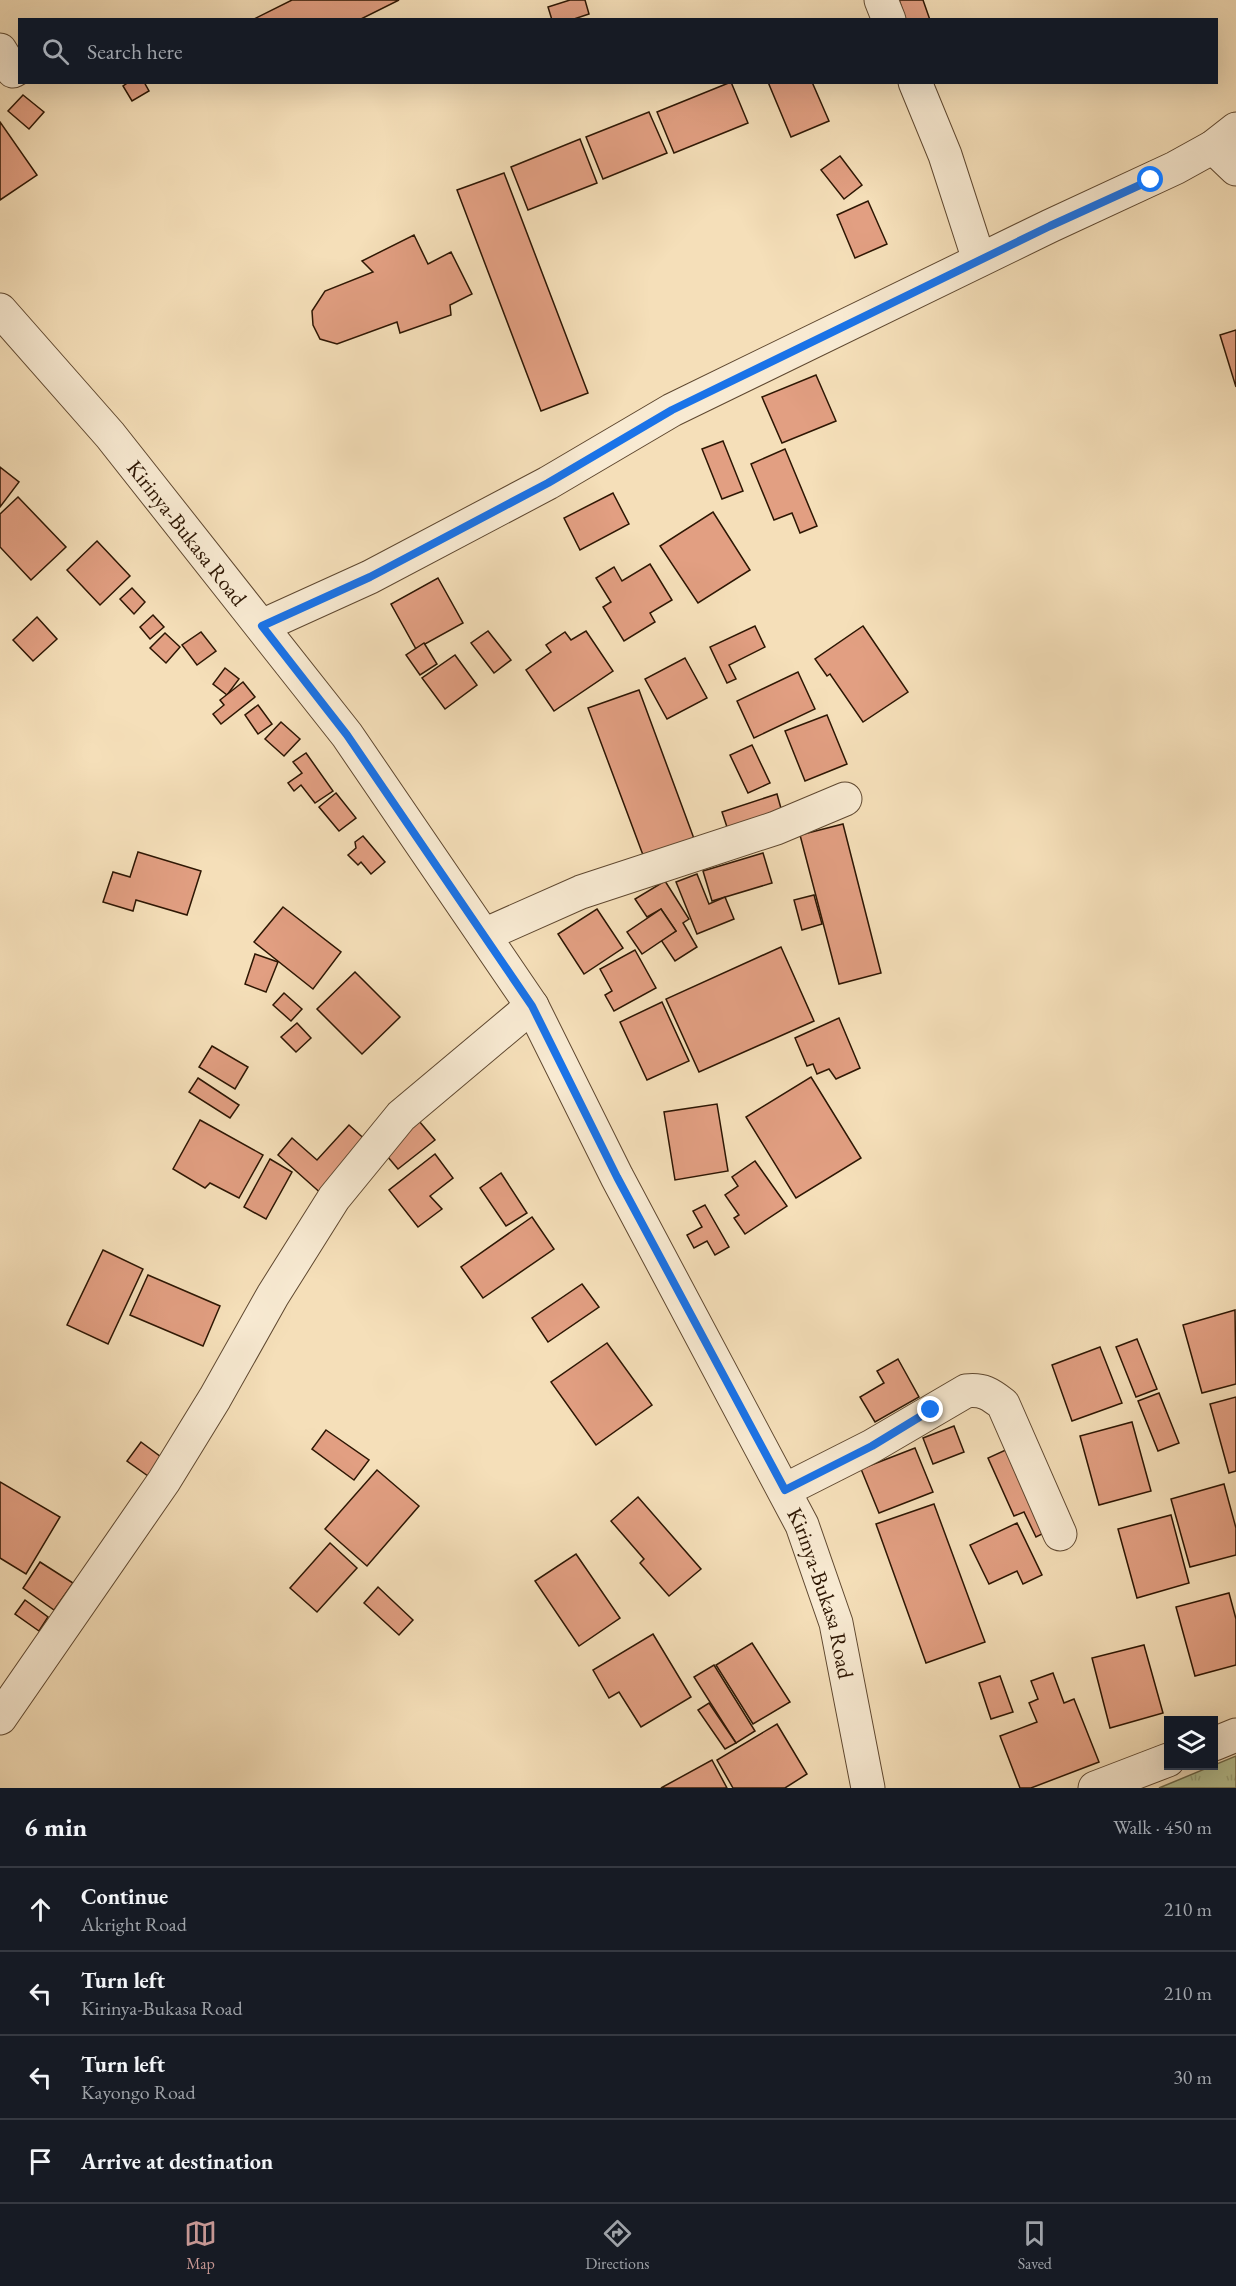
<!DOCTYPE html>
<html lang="en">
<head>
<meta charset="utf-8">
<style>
	:root { --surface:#171b24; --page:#242831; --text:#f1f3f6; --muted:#9ea1a6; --line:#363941; --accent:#c59692 }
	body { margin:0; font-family:"EB Garamond",serif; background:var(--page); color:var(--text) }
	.controls { position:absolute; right:18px; bottom:18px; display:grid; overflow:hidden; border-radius:0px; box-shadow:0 6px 24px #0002 }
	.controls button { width:54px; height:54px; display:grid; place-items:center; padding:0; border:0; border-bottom:2px solid var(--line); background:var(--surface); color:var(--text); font:30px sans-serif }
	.stop { position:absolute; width:18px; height:18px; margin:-14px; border:4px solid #1a73e8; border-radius:50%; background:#fff }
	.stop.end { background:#1a73e8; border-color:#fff; box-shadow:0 2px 6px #0008 }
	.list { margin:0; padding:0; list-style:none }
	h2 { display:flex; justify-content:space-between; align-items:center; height:78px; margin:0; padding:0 24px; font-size:26px }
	h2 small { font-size:20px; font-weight:400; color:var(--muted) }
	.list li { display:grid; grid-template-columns:39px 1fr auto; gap:18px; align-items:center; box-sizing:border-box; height:84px; padding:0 24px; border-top:2px solid var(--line) }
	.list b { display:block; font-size:22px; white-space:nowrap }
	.list p { margin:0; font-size:20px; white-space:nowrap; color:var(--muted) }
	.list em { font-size:20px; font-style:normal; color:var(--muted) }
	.icon { flex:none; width:33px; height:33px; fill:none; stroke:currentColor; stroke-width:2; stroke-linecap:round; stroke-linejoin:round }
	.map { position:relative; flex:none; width:1236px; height:1788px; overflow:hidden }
	.search { position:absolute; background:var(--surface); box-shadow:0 6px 24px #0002; left:18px; right:18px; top:18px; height:66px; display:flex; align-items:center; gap:15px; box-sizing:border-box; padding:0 21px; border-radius:0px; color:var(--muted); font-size:22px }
	.sheet { height:414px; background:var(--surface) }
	nav { display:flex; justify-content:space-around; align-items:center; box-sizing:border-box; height:84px; border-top:2px solid var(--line); background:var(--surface); font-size:16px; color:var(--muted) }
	nav a { display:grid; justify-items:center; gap:3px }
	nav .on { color:var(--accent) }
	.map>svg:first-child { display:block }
	.park { fill:url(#park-tufts); stroke:#726c4a; stroke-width:1.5 }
	.building { fill:#e29f82; stroke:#2d1603; stroke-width:1.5 }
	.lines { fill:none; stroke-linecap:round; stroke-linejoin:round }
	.minor-casing { stroke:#5f4830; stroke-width:35 }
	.minor { stroke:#f8ead2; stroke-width:33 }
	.route { stroke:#1a73e8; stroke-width:8 }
	.labels { text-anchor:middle; stroke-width:4.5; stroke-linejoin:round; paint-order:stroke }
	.street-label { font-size:22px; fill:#2d1603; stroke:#f8ead2 }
</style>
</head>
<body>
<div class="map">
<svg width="1236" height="1788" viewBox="0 0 1236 1788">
	<defs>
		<pattern id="park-tufts" width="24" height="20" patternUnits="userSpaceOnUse" patternTransform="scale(1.5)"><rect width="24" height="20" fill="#b8c292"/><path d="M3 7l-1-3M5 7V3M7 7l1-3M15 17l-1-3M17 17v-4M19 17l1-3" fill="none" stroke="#9ea67c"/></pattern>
	</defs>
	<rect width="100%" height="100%" fill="#f5dfb9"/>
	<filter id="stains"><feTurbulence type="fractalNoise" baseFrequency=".00333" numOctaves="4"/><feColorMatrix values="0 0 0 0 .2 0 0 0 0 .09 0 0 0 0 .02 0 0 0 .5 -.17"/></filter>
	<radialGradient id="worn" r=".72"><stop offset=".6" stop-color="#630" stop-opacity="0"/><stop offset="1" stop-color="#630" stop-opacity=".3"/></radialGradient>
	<polygon class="park" points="1236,1756 1236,1788 1159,1788"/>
	<g class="building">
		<polygon points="292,0 399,0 359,20 252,20"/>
		<polygon points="570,0 585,0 589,14 571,20 552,20 548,7"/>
		<polygon points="899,0 923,0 930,20 906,20"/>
		<polygon points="129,82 144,82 149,91 132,101 123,86"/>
		<polygon points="731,82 748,123 674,153 657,112"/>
		<polygon points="768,82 812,82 829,121 791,137"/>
		<polygon points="23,95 44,112 29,129 8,111"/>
		<polygon points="649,112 667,153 603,179 586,137"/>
		<polygon points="0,122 37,175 0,200"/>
		<polygon points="580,139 597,183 528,210 511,167"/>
		<polygon points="840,156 862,185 844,199 821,170"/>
		<polygon points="504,173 588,393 541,411 457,190"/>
		<polygon points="868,201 887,244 855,258 837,215"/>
		<polygon points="414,235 428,264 451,252 472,294 450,305 451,315 400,333 397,322 337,344 320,339 313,325 312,311 325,291 373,272 362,261"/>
		<polygon points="1236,330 1236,387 1220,335"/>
		<polygon points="816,375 836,421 782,443 762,397"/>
		<polygon points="723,441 743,491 722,499 702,449"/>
		<polygon points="785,449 817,526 800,533 792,513 774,520 751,464"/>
		<polygon points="0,467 19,482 0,507"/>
		<polygon points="613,493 629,524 580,550 564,518"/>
		<polygon points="18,497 66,547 31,580 0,547 0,514"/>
		<polygon points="713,512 750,570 698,603 660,546"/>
		<polygon points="97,541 130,576 100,605 67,570"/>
		<polygon points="650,564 672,600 650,613 655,622 624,641 603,607 611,602 596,578 614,567 622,581"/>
		<polygon points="438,578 463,623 416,649 391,604"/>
		<polygon points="132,588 145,602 134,614 120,599"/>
		<polygon points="153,615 164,627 150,639 140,627"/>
		<polygon points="37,617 57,639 33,661 13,640"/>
		<polygon points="755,626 765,647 729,665 736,679 727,683 710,647"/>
		<polygon points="863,626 908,692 863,722 830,674 827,676 815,659"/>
		<polygon points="488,631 511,660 494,673 471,643"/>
		<polygon points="586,631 613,671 554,711 526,670 551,652 546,645 565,632 571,640"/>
		<polygon points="201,632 216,651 197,665 182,645"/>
		<polygon points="165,633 180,647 166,663 150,648"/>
		<polygon points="424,643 437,664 420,675 406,655"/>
		<polygon points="455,655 477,685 445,709 422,678"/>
		<polygon points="685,658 707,698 667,719 645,679"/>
		<polygon points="225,668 239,679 227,695 213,684"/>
		<polygon points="798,672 815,709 754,738 737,701"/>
		<polygon points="243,682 255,697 221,724 213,714 224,705 220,700"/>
		<polygon points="639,690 696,844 646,863 588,708"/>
		<polygon points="258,705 272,724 258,734 245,715"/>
		<polygon points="827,715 847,764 805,781 785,731"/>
		<polygon points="281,722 300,739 284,756 265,739"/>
		<polygon points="752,745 770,783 748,793 730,755"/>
		<polygon points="306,753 333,791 315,803 301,785 294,791 288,783 302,773 293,762"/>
		<polygon points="336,793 356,818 339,831 319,807"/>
		<polygon points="777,794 782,812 728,830 722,812"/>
		<polygon points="843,824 881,973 839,984 800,835"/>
		<polygon points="363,836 385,862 371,874 361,862 358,865 348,855 356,848 355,842"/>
		<polygon points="138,852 201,871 187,915 136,900 133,911 103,902 113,872 130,877"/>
		<polygon points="763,853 772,883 712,901 703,871"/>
		<polygon points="697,874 709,904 725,897 734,919 697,934 676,882"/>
		<polygon points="665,881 689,919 683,923 697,947 675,961 661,940 676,931 661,909 647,917 635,899"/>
		<polygon points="814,895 822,924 802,930 794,900"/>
		<polygon points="283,907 341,952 313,989 254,942"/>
		<polygon points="597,909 623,948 584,974 558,934"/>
		<polygon points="661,909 676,931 642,954 627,932"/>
		<polygon points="781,947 814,1021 699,1072 666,999"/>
		<polygon points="635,950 656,988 614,1011 605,995 612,991 600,969"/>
		<polygon points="255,954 278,962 266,992 245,984"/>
		<polygon points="355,972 400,1017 362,1054 317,1009"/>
		<polygon points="284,993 302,1009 291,1021 273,1005"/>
		<polygon points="662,1002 689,1061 647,1080 620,1022"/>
		<polygon points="839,1018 860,1068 836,1079 829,1069 817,1074 813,1064 807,1066 795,1038"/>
		<polygon points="297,1023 311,1038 296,1052 281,1037"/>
		<polygon points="212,1046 248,1067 235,1089 199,1067"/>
		<polygon points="811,1077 861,1158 796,1198 746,1117"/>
		<polygon points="198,1078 239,1105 230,1118 189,1092"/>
		<polygon points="717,1104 728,1171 675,1180 664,1112"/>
		<polygon points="200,1120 263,1155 239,1198 210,1183 205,1188 173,1169"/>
		<polygon points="419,1121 435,1140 398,1169 382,1150"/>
		<polygon points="349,1125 370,1144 324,1196 278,1155 292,1138 317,1160"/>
		<polygon points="435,1154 453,1178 430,1196 442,1209 418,1227 389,1190"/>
		<polygon points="270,1159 292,1172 266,1219 244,1207"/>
		<polygon points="755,1161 787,1206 745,1234 734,1218 739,1215 725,1195 738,1186 732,1177"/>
		<polygon points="501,1173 527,1213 506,1226 480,1188"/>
		<polygon points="705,1205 729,1247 715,1255 707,1241 694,1248 687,1235 702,1227 693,1211"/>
		<polygon points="532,1217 554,1249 483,1298 461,1267"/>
		<polygon points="103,1250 143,1269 108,1344 67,1325"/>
		<polygon points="148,1275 220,1306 203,1346 130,1315"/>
		<polygon points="582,1284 599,1307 548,1342 532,1318"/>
		<polygon points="1235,1310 1236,1384 1202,1393 1183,1325"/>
		<polygon points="1137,1339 1157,1389 1136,1397 1116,1347"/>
		<polygon points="607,1343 652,1405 596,1445 551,1382"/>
		<polygon points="1100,1347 1122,1403 1072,1421 1052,1365"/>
		<polygon points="898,1359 919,1397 875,1422 860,1397 884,1383 877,1371"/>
		<polygon points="1159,1393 1179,1443 1158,1451 1138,1401"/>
		<polygon points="1236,1397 1236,1471 1229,1473 1210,1404"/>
		<polygon points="1132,1422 1151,1491 1099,1505 1080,1436"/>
		<polygon points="954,1426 964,1452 933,1464 923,1438"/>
		<polygon points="326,1430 369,1460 354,1480 312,1449"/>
		<polygon points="141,1442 161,1457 148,1476 127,1461"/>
		<polygon points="915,1448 933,1492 879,1513 861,1469"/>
		<polygon points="1010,1448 1046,1532 1036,1537 1024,1512 1014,1516 988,1458"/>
		<polygon points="377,1470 419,1506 367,1566 325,1529"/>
		<polygon points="0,1482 60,1517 26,1574 0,1558"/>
		<polygon points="1224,1484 1236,1528 1236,1555 1190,1567 1171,1499"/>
		<polygon points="638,1497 701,1569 669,1596 640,1563 644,1559 611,1521"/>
		<polygon points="934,1504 985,1642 926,1663 876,1524"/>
		<polygon points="1171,1515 1189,1583 1137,1598 1118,1529"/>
		<polygon points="1017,1523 1042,1575 1023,1584 1017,1571 989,1584 970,1545"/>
		<polygon points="330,1543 357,1568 317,1612 290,1588"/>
		<polygon points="576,1554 620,1618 579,1646 535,1581"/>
		<polygon points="40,1562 73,1583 54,1610 23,1588"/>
		<polygon points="378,1587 413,1620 399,1635 364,1603"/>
		<polygon points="1229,1593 1236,1619 1236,1665 1195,1676 1176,1607"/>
		<polygon points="25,1600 48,1617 39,1631 15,1614"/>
		<polygon points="653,1634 691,1697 641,1727 619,1692 609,1698 593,1670"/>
		<polygon points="752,1643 790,1702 753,1724 716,1665"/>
		<polygon points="1144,1645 1163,1713 1110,1728 1092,1658"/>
		<polygon points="714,1665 755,1731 736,1743 694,1677"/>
		<polygon points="1053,1673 1064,1703 1074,1699 1099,1762 1031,1788 1020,1788 1000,1736 1037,1722 1029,1703 1038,1699 1031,1681"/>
		<polygon points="1000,1676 1013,1712 991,1719 979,1683"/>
		<polygon points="709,1703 736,1743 725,1749 698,1710"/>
		<polygon points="777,1724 807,1774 785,1788 733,1788 717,1760"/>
		<polygon points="712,1760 727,1788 661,1788"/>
	</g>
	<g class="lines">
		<defs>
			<g id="minor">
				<polyline points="881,0 889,20"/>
				<polyline points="0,50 13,71 20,67"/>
				<polyline points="915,82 945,155 979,260"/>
				<polyline points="1213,147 1236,169"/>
				<path id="s1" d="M0,310L110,435L347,735L532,1006L617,1177L802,1525L836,1623L868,1788"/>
				<polyline points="262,626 370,577 548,483 672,410 1050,226 1175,168 1213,147 1236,129"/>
				<polyline points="484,935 581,892 776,828 845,799"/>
				<path d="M785,1490L872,1446L966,1391C983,1389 990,1394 1003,1404L1060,1534"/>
				<polyline points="0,1718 164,1481 215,1398 273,1295 334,1198 401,1116 532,1006"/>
				<polyline points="1214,1744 1236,1735"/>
				<polyline points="1095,1788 1168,1760"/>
			</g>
		</defs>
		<use href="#minor" class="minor-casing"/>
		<use href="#minor" class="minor"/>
	</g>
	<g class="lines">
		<polyline class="route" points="931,1410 872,1446 785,1490 617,1177 532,1006 347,735 262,626 370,577 548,483 672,410 1050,226 1151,180"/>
	</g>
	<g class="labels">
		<g class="street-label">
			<text dy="8" stroke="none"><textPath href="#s1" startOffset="291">Kirinya-Bukasa Road</textPath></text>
			<text dy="8" stroke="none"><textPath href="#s1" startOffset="1533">Kirinya-Bukasa Road</textPath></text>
		</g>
	</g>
	<rect width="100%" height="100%" filter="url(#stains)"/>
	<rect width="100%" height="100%" fill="url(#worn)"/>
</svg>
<div class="controls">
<button><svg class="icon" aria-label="layers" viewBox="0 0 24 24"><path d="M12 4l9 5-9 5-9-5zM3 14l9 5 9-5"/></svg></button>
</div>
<div class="stop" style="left:1151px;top:180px"></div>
<div class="stop end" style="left:931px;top:1410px"></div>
<div class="search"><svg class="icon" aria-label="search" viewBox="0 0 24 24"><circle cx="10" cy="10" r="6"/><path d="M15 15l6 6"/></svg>Search here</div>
</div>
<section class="sheet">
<h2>6 min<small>Walk · 450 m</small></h2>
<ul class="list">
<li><svg class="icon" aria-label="ahead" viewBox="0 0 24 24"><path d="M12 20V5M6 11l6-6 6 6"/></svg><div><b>Continue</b><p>Akright Road</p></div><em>210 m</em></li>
<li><svg class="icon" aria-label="left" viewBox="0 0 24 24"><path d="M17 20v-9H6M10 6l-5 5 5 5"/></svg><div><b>Turn left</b><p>Kirinya-Bukasa Road</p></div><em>210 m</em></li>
<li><svg class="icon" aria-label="left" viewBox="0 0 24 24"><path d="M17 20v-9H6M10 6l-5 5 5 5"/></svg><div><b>Turn left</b><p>Kayongo Road</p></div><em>30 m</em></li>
<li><svg class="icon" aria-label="arrive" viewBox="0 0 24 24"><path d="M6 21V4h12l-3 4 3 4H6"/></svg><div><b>Arrive at destination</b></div></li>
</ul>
</section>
<nav>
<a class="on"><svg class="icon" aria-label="map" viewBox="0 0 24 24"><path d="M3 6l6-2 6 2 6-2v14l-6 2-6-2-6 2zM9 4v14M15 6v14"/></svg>Map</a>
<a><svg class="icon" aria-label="directions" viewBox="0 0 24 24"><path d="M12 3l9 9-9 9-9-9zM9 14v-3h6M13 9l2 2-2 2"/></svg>Directions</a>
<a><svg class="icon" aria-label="saved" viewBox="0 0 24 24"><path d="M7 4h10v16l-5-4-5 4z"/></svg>Saved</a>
</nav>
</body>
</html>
